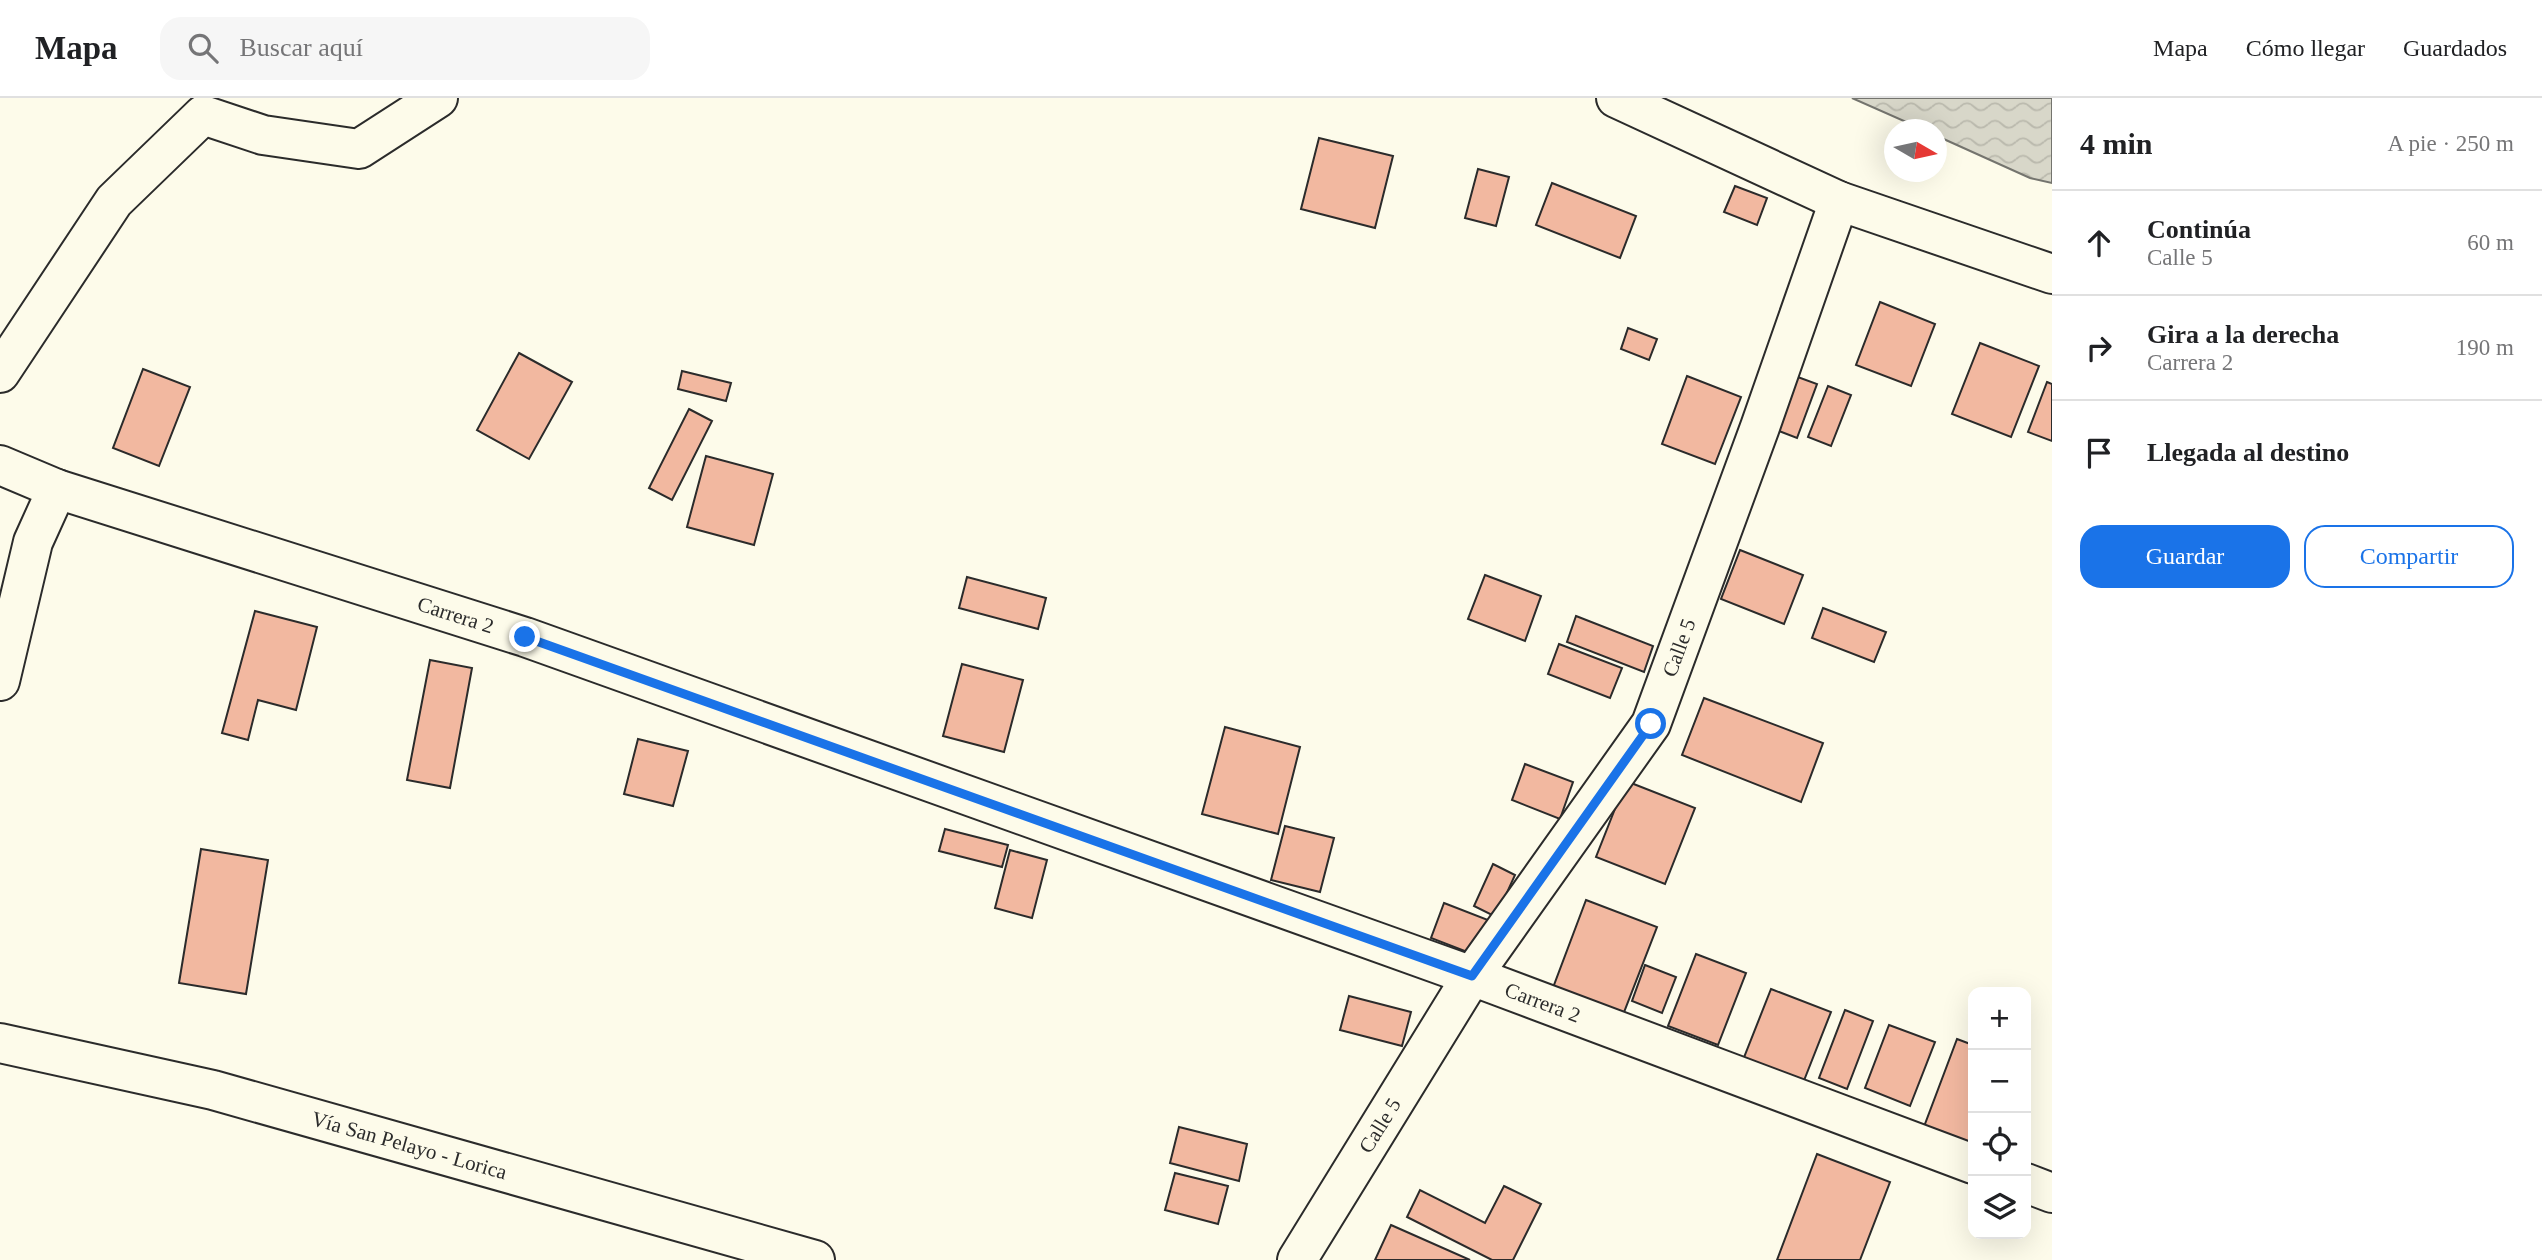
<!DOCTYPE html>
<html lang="es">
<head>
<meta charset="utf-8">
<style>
	:root { --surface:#fff; --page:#f6f6f6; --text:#202124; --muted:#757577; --line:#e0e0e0; --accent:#1a73e8 }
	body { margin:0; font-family:Georgia,serif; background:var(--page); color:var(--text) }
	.controls { position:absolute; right:21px; bottom:21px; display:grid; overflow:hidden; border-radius:14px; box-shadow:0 7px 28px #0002 }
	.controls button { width:63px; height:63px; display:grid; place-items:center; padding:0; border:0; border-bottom:2px solid var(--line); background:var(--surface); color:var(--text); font:35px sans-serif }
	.compass { position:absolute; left:1884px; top:21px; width:63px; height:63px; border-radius:50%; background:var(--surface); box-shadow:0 7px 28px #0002; rotate:99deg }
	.stop { position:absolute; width:21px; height:21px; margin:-16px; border:5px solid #1a73e8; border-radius:50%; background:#fff }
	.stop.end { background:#1a73e8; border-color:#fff; box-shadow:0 2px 7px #0008 }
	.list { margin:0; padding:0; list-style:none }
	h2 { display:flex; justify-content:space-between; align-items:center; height:91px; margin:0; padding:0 28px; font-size:30px }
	h2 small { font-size:23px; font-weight:400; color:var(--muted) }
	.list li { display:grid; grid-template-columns:46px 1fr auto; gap:21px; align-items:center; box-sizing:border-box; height:105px; padding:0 28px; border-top:2px solid var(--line) }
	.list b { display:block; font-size:26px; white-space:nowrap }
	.list p { margin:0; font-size:23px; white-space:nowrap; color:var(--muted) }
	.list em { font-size:23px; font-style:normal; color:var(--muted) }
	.actions { display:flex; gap:14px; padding:21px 28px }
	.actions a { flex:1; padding:16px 0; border:2px solid var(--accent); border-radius:21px; text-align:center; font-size:24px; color:var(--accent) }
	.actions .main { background:var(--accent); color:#fff }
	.icon { flex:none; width:38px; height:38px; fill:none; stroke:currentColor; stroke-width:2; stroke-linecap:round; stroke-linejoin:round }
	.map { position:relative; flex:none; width:2052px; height:1162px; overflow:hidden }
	header { display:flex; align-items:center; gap:42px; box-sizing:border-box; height:98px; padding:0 35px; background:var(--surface); border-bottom:2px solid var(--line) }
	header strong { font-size:33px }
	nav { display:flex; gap:38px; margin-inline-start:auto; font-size:24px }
	.search { width:490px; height:63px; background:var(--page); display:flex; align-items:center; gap:18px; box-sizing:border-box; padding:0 24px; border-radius:21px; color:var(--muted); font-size:26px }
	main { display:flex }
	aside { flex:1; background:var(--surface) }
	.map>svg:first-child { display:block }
	.water { fill:url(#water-waves); stroke:#74746e; stroke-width:2 }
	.building { fill:#f2b8a0; stroke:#2b2b2b; stroke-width:2 }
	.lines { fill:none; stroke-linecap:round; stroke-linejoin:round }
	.minor-casing { stroke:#2b2b2b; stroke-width:42 }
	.major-casing { stroke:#2b2b2b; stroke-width:42 }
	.minor { stroke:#fdfbea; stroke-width:38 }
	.major { stroke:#fdfbea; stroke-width:38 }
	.route { stroke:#1a73e8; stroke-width:9 }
	.labels { text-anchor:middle; stroke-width:5; stroke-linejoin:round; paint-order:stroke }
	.street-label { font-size:21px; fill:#2b2b2b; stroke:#fdfbea }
</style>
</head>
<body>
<header>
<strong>Mapa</strong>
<div class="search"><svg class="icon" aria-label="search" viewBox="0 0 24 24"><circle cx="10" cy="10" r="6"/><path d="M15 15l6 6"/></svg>Buscar aquí</div>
<nav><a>Mapa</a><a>Cómo llegar</a><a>Guardados</a></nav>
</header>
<main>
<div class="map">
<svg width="2052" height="1162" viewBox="0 0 2052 1162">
	<defs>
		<pattern id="water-waves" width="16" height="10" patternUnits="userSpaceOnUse" patternTransform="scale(1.75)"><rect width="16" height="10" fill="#d8d7c9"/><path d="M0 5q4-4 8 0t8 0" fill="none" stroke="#bab9ad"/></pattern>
	</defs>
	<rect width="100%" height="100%" fill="#fdfbea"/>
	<polygon class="water" points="1852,0 2052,0 2052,85 2030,80 1937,38 1937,32 1922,31"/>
	<g class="building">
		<polygon points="1319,40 1393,58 1375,130 1301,111"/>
		<polygon points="1478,71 1509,79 1496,128 1465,120"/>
		<polygon points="1552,85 1636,118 1620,160 1536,127"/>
		<polygon points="1735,88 1767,100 1757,127 1724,114"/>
		<polygon points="1880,204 1935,226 1911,288 1856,267"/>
		<polygon points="1628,230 1657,241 1649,262 1621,251"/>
		<polygon points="1980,245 2039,268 2011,339 1952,316"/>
		<polygon points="519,255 572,284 529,361 477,332"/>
		<polygon points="143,271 190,289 159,368 113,350"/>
		<polygon points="682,273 731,285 726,303 678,291"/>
		<polygon points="1687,278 1741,299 1715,366 1662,346"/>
		<polygon points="1795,278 1817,286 1797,340 1774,331"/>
		<polygon points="2047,284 2052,286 2052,343 2028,334"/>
		<polygon points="1828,288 1851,297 1831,348 1808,339"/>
		<polygon points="689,311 712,323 672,402 649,390"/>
		<polygon points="706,358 773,376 754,447 687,429"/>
		<polygon points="1740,452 1803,477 1784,526 1721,501"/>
		<polygon points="1485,477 1541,498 1525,543 1468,521"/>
		<polygon points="967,479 1046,500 1038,531 959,510"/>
		<polygon points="1823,510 1886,534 1874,564 1812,540"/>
		<polygon points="255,513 317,529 296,612 258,602 248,642 222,635"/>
		<polygon points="1576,518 1653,548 1644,574 1567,544"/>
		<polygon points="1559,546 1622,570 1610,600 1548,576"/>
		<polygon points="430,562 472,570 450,690 407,682"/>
		<polygon points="962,566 1023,582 1004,654 943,638"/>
		<polygon points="1704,600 1823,645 1801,704 1682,657"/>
		<polygon points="1225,629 1300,649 1278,736 1202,716"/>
		<polygon points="638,641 688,653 673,708 624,696"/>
		<polygon points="1525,666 1573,684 1560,721 1512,702"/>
		<polygon points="1626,683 1695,710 1665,786 1596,759"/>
		<polygon points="1285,728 1334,740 1320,794 1271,782"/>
		<polygon points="945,731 1008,747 1002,769 939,753"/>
		<polygon points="201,751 268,762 246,896 179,885"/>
		<polygon points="1010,752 1047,762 1032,820 995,810"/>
		<polygon points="1493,766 1515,777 1496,819 1474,808"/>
		<polygon points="1586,802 1657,829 1621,922 1551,895"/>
		<polygon points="1444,805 1488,822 1475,857 1431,840"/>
		<polygon points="1696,856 1746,875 1718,947 1668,928"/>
		<polygon points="1645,867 1676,879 1662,915 1632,903"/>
		<polygon points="1771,891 1831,914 1803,985 1743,962"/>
		<polygon points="1349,898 1411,914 1402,948 1340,932"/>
		<polygon points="1845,912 1873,923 1847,991 1819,980"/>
		<polygon points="1889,927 1935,944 1910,1008 1865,990"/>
		<polygon points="1957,941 1973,947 1973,1039 1968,1052 1922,1034"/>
		<polygon points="1179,1029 1247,1046 1239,1083 1170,1065"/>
		<polygon points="1817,1056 1890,1084 1860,1162 1777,1162"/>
		<polygon points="1175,1075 1228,1088 1218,1126 1165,1112"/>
		<polygon points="1504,1088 1541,1106 1513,1162 1492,1162 1407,1119 1420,1092 1485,1125"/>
		<polygon points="1391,1127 1470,1162 1375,1162"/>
	</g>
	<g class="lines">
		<defs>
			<g id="minor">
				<polyline points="1616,0 1839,103 2052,176"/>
				<polyline points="0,275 114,103 203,17 263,37 359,51 438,0"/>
				<path id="s1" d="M0,367L57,391L525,539L1472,878L1973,1066"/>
				<polyline points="0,583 33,444 57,391"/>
				<polyline points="2026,1085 2052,1095"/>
				<path id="s2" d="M1297,1162L1472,878L1651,626L1760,329L1839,103"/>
			</g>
			<g id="major">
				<path id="s3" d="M0,945L213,992L815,1162"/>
			</g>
		</defs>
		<use href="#minor" class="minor-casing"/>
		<use href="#major" class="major-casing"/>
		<use href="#minor" class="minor"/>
		<use href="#major" class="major"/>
	</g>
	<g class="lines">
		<polyline class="route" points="525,539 1472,878 1651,626"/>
	</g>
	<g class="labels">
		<g class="street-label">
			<text dy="7" stroke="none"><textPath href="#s1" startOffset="480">Carrera 2</textPath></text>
			<text dy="7" stroke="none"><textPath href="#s2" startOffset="724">Calle 5</textPath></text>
			<text dy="7" stroke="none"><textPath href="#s1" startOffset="1634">Carrera 2</textPath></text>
			<text dy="7" stroke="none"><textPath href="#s2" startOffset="158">Calle 5</textPath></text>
			<text dy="7" stroke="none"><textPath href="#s3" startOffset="422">Vía San Pelayo - Lorica</textPath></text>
		</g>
	</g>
</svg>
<div class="controls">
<button>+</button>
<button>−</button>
<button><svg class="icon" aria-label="locate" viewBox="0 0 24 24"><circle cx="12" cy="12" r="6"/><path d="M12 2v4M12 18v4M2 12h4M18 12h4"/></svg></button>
<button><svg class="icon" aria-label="layers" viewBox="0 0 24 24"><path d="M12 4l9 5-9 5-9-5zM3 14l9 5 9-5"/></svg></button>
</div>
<svg class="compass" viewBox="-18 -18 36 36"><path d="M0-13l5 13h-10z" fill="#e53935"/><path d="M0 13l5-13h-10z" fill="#757577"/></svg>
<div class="stop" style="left:1651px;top:626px"></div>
<div class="stop end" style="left:525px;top:539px"></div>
</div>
<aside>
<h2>4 min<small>A pie · 250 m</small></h2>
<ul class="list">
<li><svg class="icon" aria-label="ahead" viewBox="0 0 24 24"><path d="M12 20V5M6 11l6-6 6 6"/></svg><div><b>Continúa</b><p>Calle 5</p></div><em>60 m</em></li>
<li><svg class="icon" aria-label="right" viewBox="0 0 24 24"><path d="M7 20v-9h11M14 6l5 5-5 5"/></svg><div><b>Gira a la derecha</b><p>Carrera 2</p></div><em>190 m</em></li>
<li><svg class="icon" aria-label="arrive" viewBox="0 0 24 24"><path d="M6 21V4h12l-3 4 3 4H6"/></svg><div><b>Llegada al destino</b></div></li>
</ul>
<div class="actions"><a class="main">Guardar</a><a>Compartir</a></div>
</aside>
</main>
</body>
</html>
